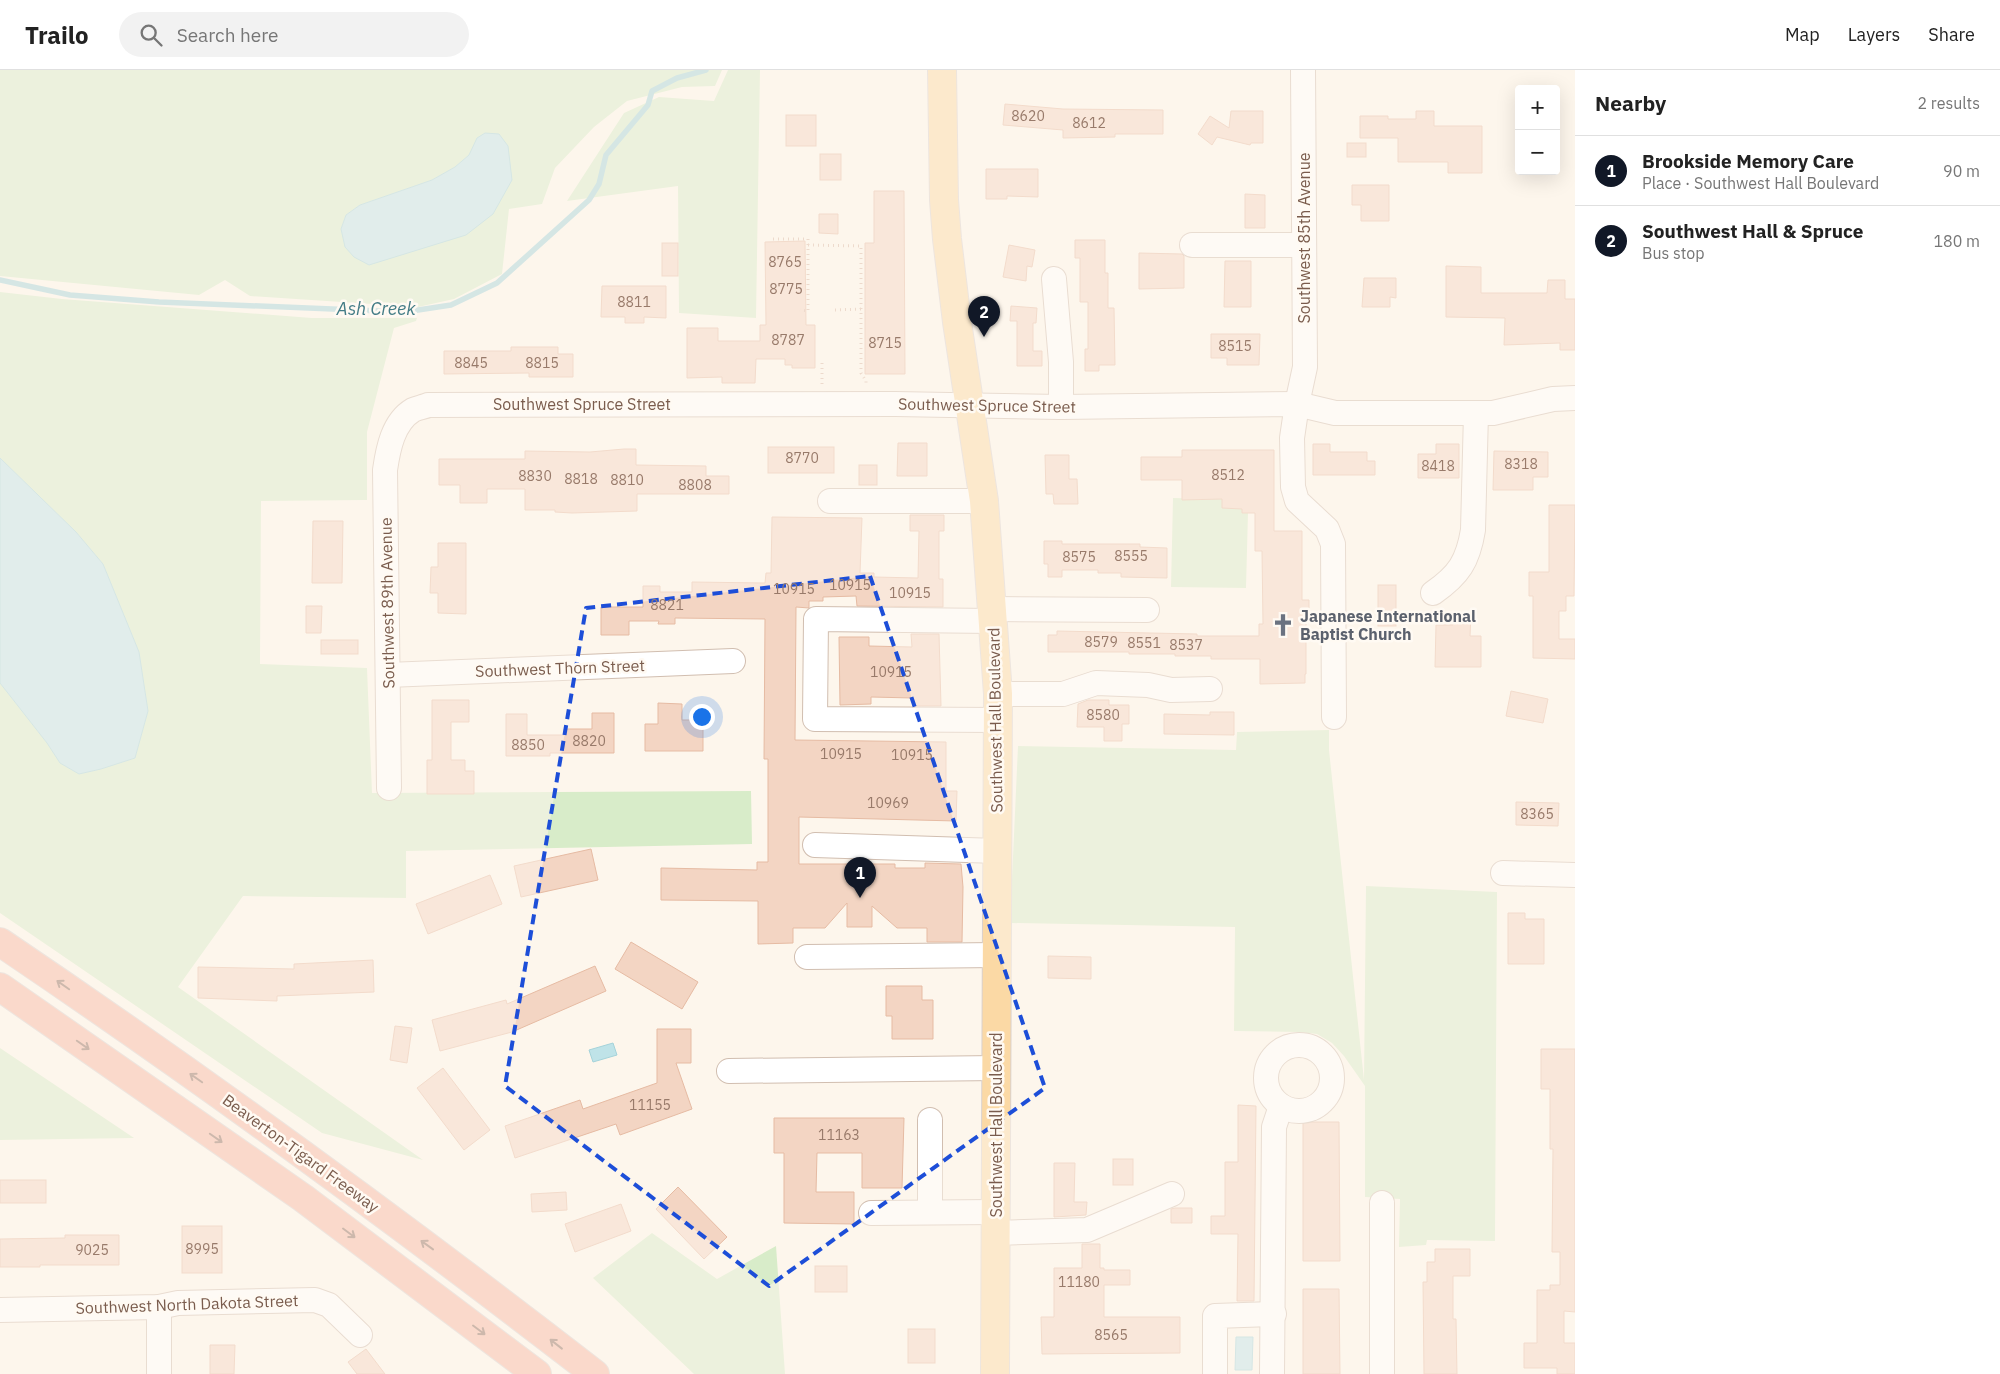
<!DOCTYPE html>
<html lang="en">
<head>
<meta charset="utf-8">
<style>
	:root { --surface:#fff; --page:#f2f2f2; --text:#222; --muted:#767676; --line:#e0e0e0; --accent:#111827 }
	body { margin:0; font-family:"IBM Plex Sans",sans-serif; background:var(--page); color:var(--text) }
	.controls { position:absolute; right:15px; top:15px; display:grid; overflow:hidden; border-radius:5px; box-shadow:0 5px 20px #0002 }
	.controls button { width:45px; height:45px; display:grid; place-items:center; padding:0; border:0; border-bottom:1px solid var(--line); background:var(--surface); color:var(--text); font:25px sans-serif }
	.you { position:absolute; left:701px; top:646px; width:18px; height:18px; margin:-12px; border:4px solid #fff; border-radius:50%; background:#1a73e8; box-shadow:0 0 0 8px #1a73e833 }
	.badge { display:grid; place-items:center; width:32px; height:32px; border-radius:50%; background:var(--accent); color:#fff; font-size:16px; font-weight:700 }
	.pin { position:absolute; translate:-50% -41px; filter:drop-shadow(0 1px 2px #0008) }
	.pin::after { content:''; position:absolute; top:26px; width:18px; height:15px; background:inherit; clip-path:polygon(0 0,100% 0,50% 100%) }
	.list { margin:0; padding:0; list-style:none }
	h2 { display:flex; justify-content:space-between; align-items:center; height:65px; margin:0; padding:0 20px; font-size:21px }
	h2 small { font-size:16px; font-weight:400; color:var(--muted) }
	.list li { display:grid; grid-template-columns:32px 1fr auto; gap:15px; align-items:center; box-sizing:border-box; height:70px; padding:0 20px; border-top:1px solid var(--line) }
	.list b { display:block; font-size:19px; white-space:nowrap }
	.list p { margin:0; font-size:16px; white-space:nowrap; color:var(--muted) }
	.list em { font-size:16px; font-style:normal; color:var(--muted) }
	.icon { flex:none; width:28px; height:28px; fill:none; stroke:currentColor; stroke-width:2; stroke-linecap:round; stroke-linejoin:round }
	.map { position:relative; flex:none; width:1575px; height:1304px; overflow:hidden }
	header { display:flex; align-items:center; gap:30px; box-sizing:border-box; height:70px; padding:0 25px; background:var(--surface); border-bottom:1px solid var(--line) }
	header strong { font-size:24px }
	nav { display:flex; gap:28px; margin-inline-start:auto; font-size:18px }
	.search { width:350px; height:45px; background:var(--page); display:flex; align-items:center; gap:12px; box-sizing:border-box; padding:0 18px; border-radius:28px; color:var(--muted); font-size:19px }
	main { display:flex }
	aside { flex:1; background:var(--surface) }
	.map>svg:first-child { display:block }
	.green { fill:#d8ecc9; fill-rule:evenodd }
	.water { fill:#bfe3e8; stroke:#a5d3da }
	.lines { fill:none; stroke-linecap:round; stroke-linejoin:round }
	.stream { stroke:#a5d3da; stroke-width:5.5 }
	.building { fill:#f3d5c3; stroke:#e6bba3 }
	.minor-casing { stroke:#d1beb0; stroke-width:26 }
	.major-casing { stroke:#dad1cd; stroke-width:30 }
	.highway-casing { stroke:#dad1cd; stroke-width:30 }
	.path { stroke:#d9b8a5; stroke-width:3; stroke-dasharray:1 4; stroke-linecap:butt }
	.minor { stroke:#fff; stroke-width:24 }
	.major { stroke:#fbd9a5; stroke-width:28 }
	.highway { stroke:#f7b7a3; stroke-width:28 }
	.oneway { stroke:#936e5e }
	.marked { fill:none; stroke:#1d4ed8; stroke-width:4; stroke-dasharray:10 6; stroke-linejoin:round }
	.labels { text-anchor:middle; stroke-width:5; stroke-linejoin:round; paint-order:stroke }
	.number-label { font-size:14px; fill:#987a6a }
	.street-label { font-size:16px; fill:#7a5c4d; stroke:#fffaf3 }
	.worship-label { font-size:16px; font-weight:bold; fill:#5b616d; stroke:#fffaf3; text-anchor:start }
	.water-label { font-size:18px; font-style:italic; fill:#437c86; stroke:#fffaf3 }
</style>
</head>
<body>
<header>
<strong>Trailo</strong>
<div class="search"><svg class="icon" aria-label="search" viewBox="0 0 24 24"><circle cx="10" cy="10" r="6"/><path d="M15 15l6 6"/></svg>Search here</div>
<nav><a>Map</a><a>Layers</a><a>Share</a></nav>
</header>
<main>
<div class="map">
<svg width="1575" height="1304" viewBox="0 0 1575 1304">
	<rect width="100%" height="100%" fill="#fdf6ec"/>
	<g class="green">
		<path d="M0,0H722L715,16L682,17L627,31L594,57L555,98L542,134L509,139L502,204L454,229L418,237L250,226L225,210L199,225L0,206ZM469,85L369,195L341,159L346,145L360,135L432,110L455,97Z"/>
		<polygon points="728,0 760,0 756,248 679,243 678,116 567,131 624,43 659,27 714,31"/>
		<polygon points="0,222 62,229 312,248 417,248 416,251 394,258 367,362 367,430 261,431 260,594 367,598 372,723 751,721 752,774 406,781 406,828 243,826 178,917 423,1090 322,1063 0,843 0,613 47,673 60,693 79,704 101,699 135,688 148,641 139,582 103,494 76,462 0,388"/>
		<polygon points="1173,428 1222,429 1242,439 1242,443 1248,443 1246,518 1171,517"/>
		<polygon points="1329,660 1329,680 1364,1010 1366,816 1497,822 1495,1171 1427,1170 1426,1175 1399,1177 1400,1129 1365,1127 1365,1016 1344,986 1332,973 1317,964 1299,962 1234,961 1235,857 1010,853 1018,676 1236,680 1237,662"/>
		<polygon points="0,978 134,1068 0,1070"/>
		<polygon points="652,1163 717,1209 776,1176 785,1304 694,1304 593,1208"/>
	</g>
	<g class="water">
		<polygon points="485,63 499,64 508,76 512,110 493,144 466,165 369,195 354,187 345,177 341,159 346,145 360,135 432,110 455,97 469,85 477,68"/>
		<polygon points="0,388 76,462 103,494 139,582 148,641 135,688 101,699 79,704 60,693 47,673 0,613"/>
		<polygon points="613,973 617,985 593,992 589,980"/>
		<polygon points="1236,1267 1253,1267 1252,1300 1235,1300"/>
	</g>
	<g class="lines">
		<polyline class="stream" points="0,210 70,225 159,232 405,242 451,235 497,213 589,130 599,114 606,85 648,35 652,21 677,8 706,0"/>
	</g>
	<g class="building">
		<polygon points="1005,34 1063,39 1163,40 1163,64 1115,64 1115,67 1063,68 1063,60 1003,55"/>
		<polygon points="1231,41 1263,41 1263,73 1251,73 1250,75 1217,67 1212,75 1198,64 1210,46 1229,58"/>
		<polygon points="1416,41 1434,41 1434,56 1482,56 1482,103 1448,103 1448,92 1398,92 1398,68 1360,68 1360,46 1388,46 1388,49 1416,49"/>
		<rect x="786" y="45" width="30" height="31"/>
		<rect x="1347" y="73" width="19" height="14"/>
		<rect x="820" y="84" width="21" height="26"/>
		<polygon points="986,99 1038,99 1038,127 1007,126 1007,129 986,129"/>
		<polygon points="1352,115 1389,115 1389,151 1361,151 1361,135 1352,135"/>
		<polygon points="874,121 904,121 905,304 865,304 865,173 874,173"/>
		<polygon points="1245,124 1265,125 1265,158 1245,158"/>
		<polygon points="819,144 838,144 838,164 819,163"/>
		<polygon points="1075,170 1105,170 1105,203 1108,203 1108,238 1114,238 1115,295 1099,295 1099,301 1085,301 1085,279 1088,279 1088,232 1080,232 1080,188 1075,188"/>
		<polygon points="805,171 806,255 815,255 815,298 792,298 792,295 785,295 785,289 756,289 755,313 722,313 722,307 687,308 687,258 718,258 718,271 760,271 760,255 766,255 765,172"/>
		<rect x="662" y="173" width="16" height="33"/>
		<polygon points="1009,175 1035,180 1032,197 1027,196 1026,211 1003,207"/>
		<polygon points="1139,183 1182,184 1184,186 1184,218 1139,219"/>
		<polygon points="1225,191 1251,191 1251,237 1224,237"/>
		<polygon points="1446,196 1481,197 1481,223 1547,223 1548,210 1565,210 1565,229 1575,229 1575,280 1560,280 1560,273 1504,275 1505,248 1446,247"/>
		<polygon points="1364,208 1396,208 1396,228 1390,227 1390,237 1362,237"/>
		<polygon points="602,216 666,216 666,248 644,247 644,253 625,253 625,247 601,247"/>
		<polygon points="1011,236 1037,238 1036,253 1033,253 1033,281 1042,281 1042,296 1017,296 1017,251 1010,251"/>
		<polygon points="1211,264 1260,264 1259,295 1227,295 1227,288 1211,288"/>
		<polygon points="511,277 558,277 558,284 573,284 573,307 529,307 529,303 444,304 444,281 511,281"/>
		<polygon points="898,373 927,373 927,406 897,406"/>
		<polygon points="1313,374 1330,374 1330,382 1367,382 1367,391 1375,391 1375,405 1313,405"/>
		<polygon points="1436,374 1459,374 1459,408 1418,408 1418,384 1436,384"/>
		<rect x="768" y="377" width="66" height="26"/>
		<polygon points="624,379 636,379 636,395 706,396 706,406 729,406 729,424 637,424 637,441 572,443 555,442 555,440 525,440 525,419 487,419 487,433 460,433 460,415 439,415 439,389 525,389 525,381 590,382"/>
		<polygon points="1182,380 1274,380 1274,461 1302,461 1302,530 1309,530 1309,547 1306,547 1306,604 1305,604 1305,613 1260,614 1260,589 1211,589 1211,586 1175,586 1175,584 1129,584 1129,582 1048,582 1048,565 1057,565 1057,561 1197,564 1197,566 1259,566 1259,554 1263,554 1262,481 1255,481 1255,443 1242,443 1242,439 1222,438 1222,429 1182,430 1182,410 1141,410 1141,387 1182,387"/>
		<polygon points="1494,381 1548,382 1548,407 1533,407 1533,420 1493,420"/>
		<polygon points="1045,385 1069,385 1069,409 1077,409 1078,434 1054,434 1053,424 1046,424"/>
		<rect x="859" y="395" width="18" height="20"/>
		<polygon points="1549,435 1575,435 1574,526 1566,526 1566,541 1559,541 1559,569 1575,569 1575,589 1533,588 1533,526 1529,526 1529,502 1549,502"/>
		<polygon points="910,445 944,445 944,461 939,461 939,509 943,509 943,537 857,536 856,526 823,527 823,531 809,531 809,538 796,537 795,670 946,672 946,721 957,721 956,751 799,747 799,794 895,794 895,798 925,798 925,793 961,794 963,817 962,872 927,872 927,858 897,858 872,836 872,857 847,857 847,833 825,858 793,858 793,873 758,874 758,831 661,830 661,798 757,800 757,792 768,792 768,689 764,689 765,549 675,548 675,554 658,554 659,551 629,551 629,565 601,565 601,537 643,537 643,516 660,516 660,522 692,522 692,512 765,513 766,503 771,503 772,447 862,448 860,503 874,503 874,507 918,508 919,461 910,461"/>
		<polygon points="313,451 343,451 342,513 312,513"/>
		<polygon points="1044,471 1062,471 1062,474 1140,474 1140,477 1167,478 1167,508 1121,507 1121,503 1098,503 1098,500 1062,500 1062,507 1048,507 1048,494 1044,494"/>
		<polygon points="438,473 466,473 466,544 438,543 438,523 430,523 431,497 438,497"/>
		<rect x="1378" y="515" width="18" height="41"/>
		<polygon points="306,536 322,536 321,563 306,563"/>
		<polygon points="1453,545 1471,545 1470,566 1481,566 1481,597 1435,597 1436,555 1453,555"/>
		<polygon points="911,564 939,564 941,636 913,636 913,628 871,627 871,634 840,635 839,567 869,567 869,576 912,577"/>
		<rect x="321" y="570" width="37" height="14"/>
		<polygon points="1511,621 1548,629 1543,653 1506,646"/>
		<polygon points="432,630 469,630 469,652 451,652 451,690 465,690 465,701 474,701 474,724 427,724 427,690 432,690"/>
		<polygon points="1088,630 1109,630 1109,635 1129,635 1129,654 1122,654 1122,671 1104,671 1104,657 1077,657 1078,634"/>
		<polygon points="658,633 682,634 682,650 703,650 703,681 645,681 645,654 658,654"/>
		<polygon points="1210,642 1234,642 1234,665 1164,664 1164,644 1210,645"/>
		<polygon points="592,643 614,643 614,683 550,683 550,686 506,686 506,644 527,644 527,665 564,665 564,659 592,659"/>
		<polygon points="1516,732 1559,733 1558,756 1516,755"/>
		<polygon points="591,779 598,810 521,827 514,796"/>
		<polygon points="490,805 502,834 428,864 416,834"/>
		<polygon points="1508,843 1525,843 1525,849 1544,849 1544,894 1508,894"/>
		<polygon points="631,872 698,912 682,939 615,899"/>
		<polygon points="1048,886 1091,887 1091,909 1048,908"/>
		<polygon points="373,890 374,922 277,926 277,931 198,928 198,897 294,899 294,894"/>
		<polygon points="595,896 606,921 512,962 440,981 432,950 506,930 507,934"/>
		<polygon points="886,916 922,916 922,930 933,930 933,969 892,969 892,946 886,946"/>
		<polygon points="395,956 412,958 407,993 390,990"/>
		<polygon points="657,959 691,959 691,993 676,993 692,1039 620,1065 616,1054 515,1088 505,1056 580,1030 583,1039 657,1013"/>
		<polygon points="1541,979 1575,979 1575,1242 1564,1241 1564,1273 1575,1273 1575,1304 1557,1304 1557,1298 1524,1298 1524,1273 1537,1273 1537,1220 1550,1220 1550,1215 1560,1215 1560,1182 1552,1182 1553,1079 1550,1079 1550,1019 1541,1019"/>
		<polygon points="443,998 490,1060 464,1080 417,1018"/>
		<polygon points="1238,1035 1256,1036 1254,1231 1237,1231 1238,1164 1211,1164 1211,1146 1225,1146 1225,1092 1238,1092"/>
		<polygon points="774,1048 904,1048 902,1118 862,1118 862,1083 817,1083 816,1122 854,1122 854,1154 784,1153 784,1083 774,1083"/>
		<polygon points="1303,1052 1339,1052 1340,1191 1303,1191"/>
		<rect x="1113" y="1089" width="20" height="26"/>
		<polygon points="1054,1093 1075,1093 1074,1132 1087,1132 1086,1145 1054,1147"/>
		<rect x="0" y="1110" width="46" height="23"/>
		<polygon points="678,1117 727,1167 704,1189 656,1139"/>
		<polygon points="566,1122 567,1140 532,1142 531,1124"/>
		<polygon points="621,1134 631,1161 575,1182 565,1154"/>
		<polygon points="1175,1138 1192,1138 1192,1153 1171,1153 1171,1139"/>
		<rect x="182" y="1156" width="40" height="47"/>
		<polygon points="65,1165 119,1165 119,1195 40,1195 40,1197 0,1197 0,1169 65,1168"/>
		<polygon points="1082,1174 1100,1174 1100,1198 1104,1198 1104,1200 1130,1200 1130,1215 1104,1215 1104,1247 1180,1247 1180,1283 1042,1284 1041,1247 1054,1247 1054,1198 1082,1198"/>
		<polygon points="1435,1179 1470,1179 1470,1206 1453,1206 1453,1249 1456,1249 1457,1304 1424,1304 1423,1212 1427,1212 1427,1192 1435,1192"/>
		<rect x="815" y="1196" width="32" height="26"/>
		<polygon points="1303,1219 1339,1219 1340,1304 1303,1304"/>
		<rect x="908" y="1259" width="27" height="34"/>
		<polygon points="210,1275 235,1275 234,1304 210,1304"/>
		<polygon points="366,1279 385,1304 357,1304 348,1292"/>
	</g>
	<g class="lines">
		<defs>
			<g id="minor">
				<polyline points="1303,0 1305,297 1297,334 1292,368 1293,417 1297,431 1327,459 1333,474 1334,647"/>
				<polyline points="1192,175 1304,175"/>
				<polyline points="1054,209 1061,292 1061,337"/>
				<polyline points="830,431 984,431"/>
				<path d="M1433,523C1459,505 1468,491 1473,460L1476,343"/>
				<polyline points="992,539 1147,540"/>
				<polyline points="993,551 816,549 815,649 997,650"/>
				<polyline points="388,605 733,591"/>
				<polyline points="998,624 1063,624 1096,613 1148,615 1171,620 1210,619"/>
				<path d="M389,718L385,400C388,379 393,352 413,340C417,338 424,337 428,335L895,334L1061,337L1297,334L1335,343H1493L1553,329L1575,328"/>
				<polyline points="815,775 997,781"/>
				<polyline points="1503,803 1575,805"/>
				<polyline points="807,887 997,885"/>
				<circle cx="1299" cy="1008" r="33"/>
				<polyline points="729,1001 997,998"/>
				<polyline points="930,1142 930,1050"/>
				<polyline points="871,1143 996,1142"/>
				<polyline points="996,1163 1087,1160 1172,1124"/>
				<polyline points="159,1237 159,1304"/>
				<polyline points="0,1240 159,1237 178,1233 315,1230 329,1235 360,1265"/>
				<polyline points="1215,1304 1215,1246 1274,1244"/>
				<polyline points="1272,1304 1274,1057 1281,1036"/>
				<polyline points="1382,1304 1382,1133"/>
			</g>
			<polyline id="major" points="942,0 944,130 947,169 957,252 984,431 998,624 995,1304"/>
			<g id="highway">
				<path d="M0,872C203,1009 401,1154 595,1304"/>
				<polyline points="0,917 303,1128 537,1304"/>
			</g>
		</defs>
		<use href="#minor" class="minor-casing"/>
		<use href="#major" class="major-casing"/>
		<use href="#highway" class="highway-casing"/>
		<g class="path">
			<polyline points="773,169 808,169 808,241 800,240"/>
			<polyline points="808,175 861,176 861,303 866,311 866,315"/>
			<polyline points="835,240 861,239"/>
			<polyline points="822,293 822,314"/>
		</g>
		<use href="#minor" class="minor"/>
		<use href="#major" class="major"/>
		<use href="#highway" class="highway"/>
	</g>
	<defs><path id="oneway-shaft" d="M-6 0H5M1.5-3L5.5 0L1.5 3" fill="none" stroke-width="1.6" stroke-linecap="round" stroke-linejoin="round" transform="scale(1.25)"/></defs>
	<g class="oneway">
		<use href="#oneway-shaft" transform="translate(63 915) rotate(-145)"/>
		<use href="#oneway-shaft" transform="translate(83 975) rotate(35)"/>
		<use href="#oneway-shaft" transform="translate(196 1008) rotate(-145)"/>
		<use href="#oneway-shaft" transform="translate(216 1068) rotate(35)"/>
		<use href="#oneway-shaft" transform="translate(349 1163) rotate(37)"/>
		<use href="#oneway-shaft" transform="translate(427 1175) rotate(-144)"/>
		<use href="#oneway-shaft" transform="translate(479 1260) rotate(37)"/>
		<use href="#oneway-shaft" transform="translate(556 1274) rotate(-142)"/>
	</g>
	<path d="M0 0H1575V1304H0ZM870,506L1045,1018L769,1216L505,1016L586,538Z" fill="#fdf6ec" fill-opacity=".55" fill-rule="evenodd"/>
	<path class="marked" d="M870,506L1045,1018L769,1216L505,1016L586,538Z"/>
	<defs>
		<symbol id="church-bare" viewBox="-9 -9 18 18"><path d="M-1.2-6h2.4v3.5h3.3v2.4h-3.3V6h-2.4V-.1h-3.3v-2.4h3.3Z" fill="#6b7280" stroke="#fffaf3" stroke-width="2.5" paint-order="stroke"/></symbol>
	</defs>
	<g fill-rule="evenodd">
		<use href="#church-bare" x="1267" y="539" width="32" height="32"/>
	</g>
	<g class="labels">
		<g class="number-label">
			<text x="1028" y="51">8620</text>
			<text x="1089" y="58">8612</text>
			<text x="785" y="197">8765</text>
			<text x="786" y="224">8775</text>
			<text x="634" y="237">8811</text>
			<text x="788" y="275">8787</text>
			<text x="885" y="278">8715</text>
			<text x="1235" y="281">8515</text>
			<text x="471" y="298">8845</text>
			<text x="542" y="298">8815</text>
			<text x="802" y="393">8770</text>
			<text x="1521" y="399">8318</text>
			<text x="1438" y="401">8418</text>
			<text x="1228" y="410">8512</text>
			<text x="535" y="411">8830</text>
			<text x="581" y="414">8818</text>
			<text x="627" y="415">8810</text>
			<text x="695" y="420">8808</text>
			<text x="1131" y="491">8555</text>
			<text x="1079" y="492">8575</text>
			<text x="850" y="520">10915</text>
			<text x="794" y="524">10915</text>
			<text x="910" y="528">10915</text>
			<text x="667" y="540">8821</text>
			<text x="1101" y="577">8579</text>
			<text x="1144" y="578">8551</text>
			<text x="1186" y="580">8537</text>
			<text x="891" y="607">10915</text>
			<text x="1103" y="650">8580</text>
			<text x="589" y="676">8820</text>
			<text x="528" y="680">8850</text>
			<text x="841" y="689">10915</text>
			<text x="912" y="690">10915</text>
			<text x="888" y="738">10969</text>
			<text x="1537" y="749">8365</text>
			<text x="650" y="1040">11155</text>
			<text x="839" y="1070">11163</text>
			<text x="202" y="1184">8995</text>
			<text x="92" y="1185">9025</text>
			<text x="1079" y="1217">11180</text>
			<text x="1111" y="1270">8565</text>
		</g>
		<g class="street-label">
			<text transform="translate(1304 168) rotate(-90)" y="6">Southwest 85th Avenue</text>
			<text x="582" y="340">Southwest Spruce Street</text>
			<text transform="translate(987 335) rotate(1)" y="6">Southwest Spruce Street</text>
			<text transform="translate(387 533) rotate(-91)" y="6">Southwest 89th Avenue</text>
			<text transform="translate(560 598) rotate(-2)" y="6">Southwest Thorn Street</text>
			<text transform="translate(995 650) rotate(-91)" y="6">Southwest Hall Boulevard</text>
			<text transform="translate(996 1055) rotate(-90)" y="6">Southwest Hall Boulevard</text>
			<text transform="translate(301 1083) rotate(36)" y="6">Beaverton-Tigard Freeway</text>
			<text transform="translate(187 1234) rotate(-2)" y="6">Southwest North Dakota Street</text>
		</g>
		<g class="worship-label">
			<text x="1300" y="552">Japanese International<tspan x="1300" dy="18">Baptist Church</tspan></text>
		</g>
		<g class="water-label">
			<text x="376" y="245">Ash Creek</text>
		</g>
	</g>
</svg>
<div class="controls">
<button>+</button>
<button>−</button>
</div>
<div class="you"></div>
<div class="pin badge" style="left:860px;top:828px">1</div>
<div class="pin badge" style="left:984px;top:267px">2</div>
</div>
<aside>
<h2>Nearby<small>2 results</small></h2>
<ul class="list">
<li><span class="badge">1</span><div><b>Brookside Memory Care</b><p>Place · Southwest Hall Boulevard</p></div><em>90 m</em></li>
<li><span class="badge">2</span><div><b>Southwest Hall &amp; Spruce</b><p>Bus stop</p></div><em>180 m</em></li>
</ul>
</aside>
</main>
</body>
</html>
